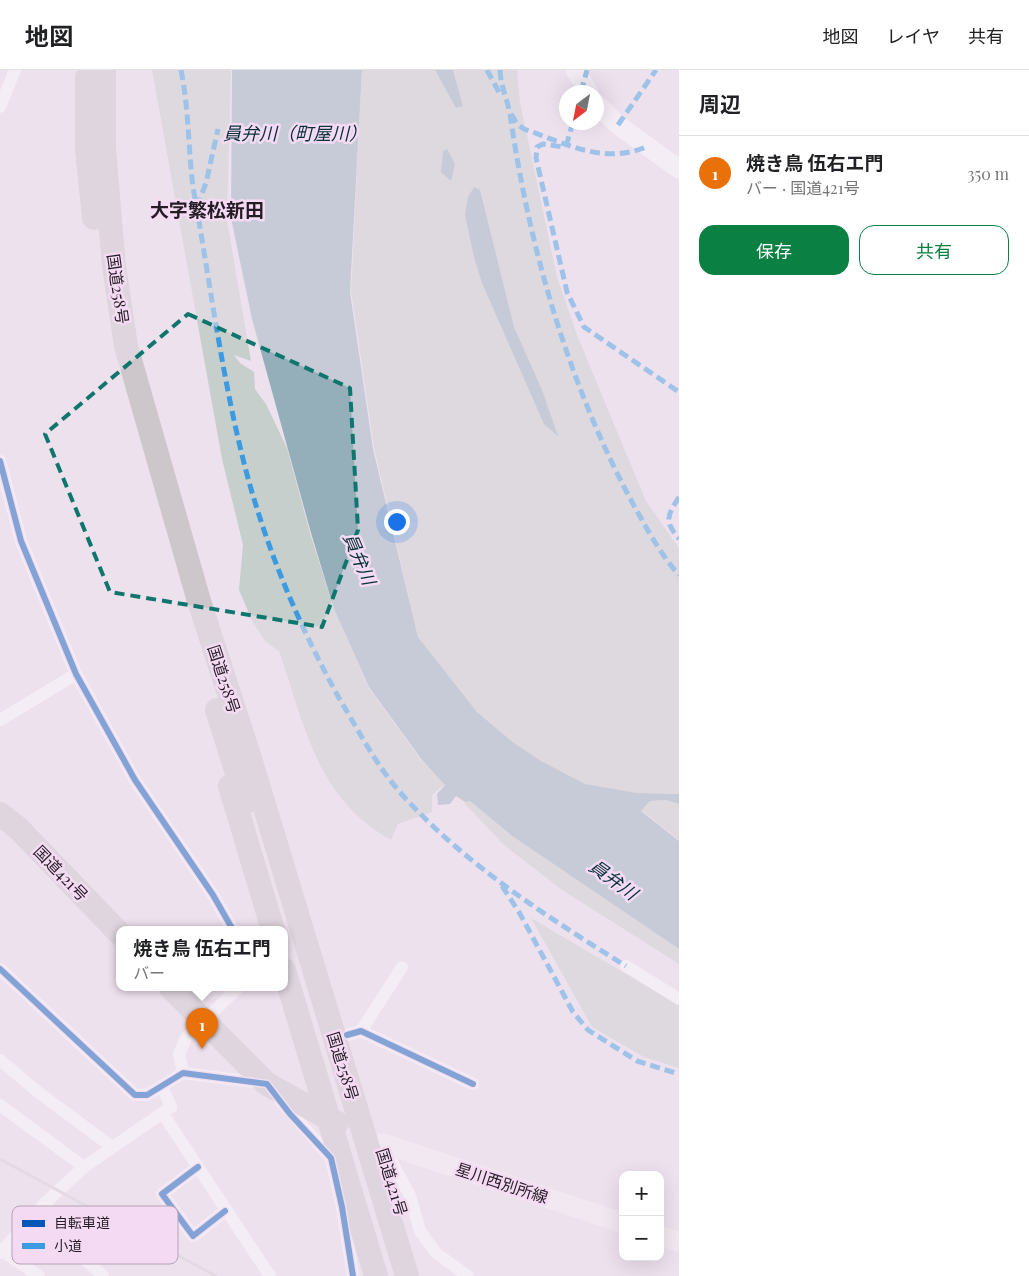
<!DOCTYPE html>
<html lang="ja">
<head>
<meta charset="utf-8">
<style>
	:root { --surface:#fff; --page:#f2f2f2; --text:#202124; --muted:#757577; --line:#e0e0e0; --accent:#0b8043 }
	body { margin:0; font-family:"Playfair Display","Noto Sans JP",serif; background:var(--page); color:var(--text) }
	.controls { position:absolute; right:15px; bottom:15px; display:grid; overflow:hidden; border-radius:10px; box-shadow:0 5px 20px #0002 }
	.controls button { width:45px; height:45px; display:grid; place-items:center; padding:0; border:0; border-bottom:1px solid var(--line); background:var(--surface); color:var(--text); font:25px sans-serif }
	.compass { position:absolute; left:559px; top:15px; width:45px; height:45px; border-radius:50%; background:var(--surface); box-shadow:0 5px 20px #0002; rotate:212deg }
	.you { position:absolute; left:396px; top:451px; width:18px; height:18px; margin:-12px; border:4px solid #fff; border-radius:50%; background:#1a73e8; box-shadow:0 0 0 8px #1a73e833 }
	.badge { display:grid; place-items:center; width:32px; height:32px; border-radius:50%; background:var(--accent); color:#fff; font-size:16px; font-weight:700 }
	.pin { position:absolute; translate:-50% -41px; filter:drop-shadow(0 1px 2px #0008) }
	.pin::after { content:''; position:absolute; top:26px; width:18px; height:15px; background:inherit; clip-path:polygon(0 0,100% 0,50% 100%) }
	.popup { position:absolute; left:116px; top:856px; width:172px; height:65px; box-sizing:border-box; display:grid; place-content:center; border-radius:10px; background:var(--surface); filter:drop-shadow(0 1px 4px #0005); font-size:16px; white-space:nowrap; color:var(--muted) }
	.popup b { font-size:19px; color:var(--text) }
	.popup::after { content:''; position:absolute; left:50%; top:100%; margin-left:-10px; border:10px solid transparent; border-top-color:var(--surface) }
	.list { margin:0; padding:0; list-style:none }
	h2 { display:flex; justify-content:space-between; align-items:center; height:65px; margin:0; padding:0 20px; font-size:21px }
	h2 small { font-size:16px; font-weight:400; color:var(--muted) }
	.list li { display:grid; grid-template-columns:32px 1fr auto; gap:15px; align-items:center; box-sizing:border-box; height:75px; padding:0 20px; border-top:1px solid var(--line) }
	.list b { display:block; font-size:19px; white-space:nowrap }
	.list p { margin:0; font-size:16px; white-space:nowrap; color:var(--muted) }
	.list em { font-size:16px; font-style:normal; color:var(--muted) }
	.actions { display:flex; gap:10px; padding:15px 20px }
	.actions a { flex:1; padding:11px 0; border:1px solid var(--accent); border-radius:15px; text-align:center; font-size:18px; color:var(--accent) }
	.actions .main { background:var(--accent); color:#fff }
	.map { position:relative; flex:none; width:679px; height:1206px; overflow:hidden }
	header { display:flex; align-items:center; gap:30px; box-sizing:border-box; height:70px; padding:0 25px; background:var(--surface); border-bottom:1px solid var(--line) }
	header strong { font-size:24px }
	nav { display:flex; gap:28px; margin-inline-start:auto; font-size:18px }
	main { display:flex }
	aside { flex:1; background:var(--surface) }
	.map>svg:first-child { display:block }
	.green { fill:#c7cfcc }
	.water { fill:#95afba }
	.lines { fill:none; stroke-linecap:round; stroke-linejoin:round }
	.street { stroke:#fcfafc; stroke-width:12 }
	.secondary { stroke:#fcfafc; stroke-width:19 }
	.primary { stroke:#f6f0f3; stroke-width:20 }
	.highway { stroke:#cdc6ca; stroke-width:24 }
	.rail { stroke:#d5d1d5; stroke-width:3 }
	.quiet { stroke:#3c9be0; stroke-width:5; stroke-dasharray:10 5; stroke-linecap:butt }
	.cycleway-casing { stroke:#f4dbf3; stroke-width:9 }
	.cycleway { stroke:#0057b8; stroke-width:6 }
	.marked { fill:none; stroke:#0f766e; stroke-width:4; stroke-dasharray:10 6; stroke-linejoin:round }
	.labels { text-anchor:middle; stroke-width:5; stroke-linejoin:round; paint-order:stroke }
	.street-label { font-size:16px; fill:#241c24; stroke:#f4dbf3 }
	.water-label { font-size:18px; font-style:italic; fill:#053039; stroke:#f4dbf3 }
	.quarter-label { font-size:19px; font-weight:bold; fill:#241c24; stroke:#f4dbf3 }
	.key { fill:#f4dbf3; stroke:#b6a2b5; stroke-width:1 }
	.key-label { font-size:14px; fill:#241c24 }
</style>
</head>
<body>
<header>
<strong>地図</strong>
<nav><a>地図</a><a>レイヤ</a><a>共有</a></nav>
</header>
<main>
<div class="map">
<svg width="679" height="1206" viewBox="0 0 679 1206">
	<rect width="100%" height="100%" fill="#eee1ee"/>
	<g class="green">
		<path d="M152,0H231L227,150L251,291L234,285L240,293L254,302L255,319L266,334L287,378L310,463L334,539L369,618L421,690L445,714L432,725V742L398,754L391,770C316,728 305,656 279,581L266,572L253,553L239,520L243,475L222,389Z"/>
		<polygon points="362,0 435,0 457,38 463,36 453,0 517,0 520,32 557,207 577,265 646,431 679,478 679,724 637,723 585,715 540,691 515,674 477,642 418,567 374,378 351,221"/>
		<polygon points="666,730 679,734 679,770 641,740 650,731"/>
		<polygon points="470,731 513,767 679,879 679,894 562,820 505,776 464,733"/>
		<polygon points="531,848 679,935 679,998 644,987 592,957"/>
	</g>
	<g class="water">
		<polygon points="232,0 362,0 350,222 373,379 418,567 477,642 514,673 541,691 585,714 637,723 679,724 679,734 666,730 650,731 641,741 679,771 679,879 512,766 470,731 465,732 456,726 450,734 438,735 437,724 445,715 422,690 369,617 334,539 311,463 252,249 231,148"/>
		<polygon points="435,0 453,0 463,36 456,38"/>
		<polygon points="447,79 455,94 451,111 441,102 443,81"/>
		<polygon points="474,117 480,120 514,257 542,320 558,366 544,354 482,213 474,187 465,145 468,127"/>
	</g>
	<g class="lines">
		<g class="street">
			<polyline points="0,37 15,0"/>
			<polyline points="0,391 21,471 76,604 135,710 213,825 233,860"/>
			<polyline points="0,650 76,604"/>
			<polyline points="626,896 679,929"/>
			<polyline points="0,899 135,1025 147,1025 183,1003 262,1013"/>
			<polyline points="361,961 402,897"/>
			<polyline points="347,965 361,961 473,1014"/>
			<polyline points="0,990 38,1022 112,1077"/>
			<polyline points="183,1003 179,984 186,968 238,918"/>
			<polyline points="276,1026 331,1088 342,1137 353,1206"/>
			<polyline points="0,1035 84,1097"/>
			<polyline points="163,1044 270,1206"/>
			<polyline points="382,1073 410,1126 420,1161 436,1183 468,1206"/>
			<polyline points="198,1097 162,1124 193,1166 225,1141"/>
			<polyline points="36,1144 103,1206"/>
			<polyline points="2,1181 39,1206"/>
			<polyline points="0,1183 44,1134 84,1097 171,1037 162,1016"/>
		</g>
		<g class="secondary">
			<polyline points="575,0 589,22"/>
			<polyline points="596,33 618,55 679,99"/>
		</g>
		<g class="primary">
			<polyline points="382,1073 623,1153"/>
			<polyline points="660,1166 679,1172"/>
		</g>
		<g class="highway">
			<polyline points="104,0 104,79 114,196 126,276 199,531 248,682 407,1206"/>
			<polyline points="87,7 87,80 94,148"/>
			<polyline points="217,640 246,732"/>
			<polyline points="230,716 273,860"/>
			<polyline points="0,744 18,758 120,864"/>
			<polyline points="284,900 376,1206"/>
			<polyline points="171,918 267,1014 337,1053"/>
		</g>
		<polyline class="rail" points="0,1089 216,1206"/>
		<g class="quiet">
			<path d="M181,0C189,39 188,77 193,117C209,206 221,301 243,389C264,473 297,552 339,628C360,663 378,699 406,729C469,797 549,848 626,896"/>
			<polyline points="487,0 500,24"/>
			<path d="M500,0C501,18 507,28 510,44C529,177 568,313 632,432C646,457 660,484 679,505"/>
			<polyline points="581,22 587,0"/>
			<path d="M511,44L517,54L524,59C565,73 603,95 646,77"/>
			<polyline points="573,52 567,73 563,77 543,74 537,77 536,88 567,222 584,257 679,322"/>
			<polyline points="618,55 656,0"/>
			<polyline points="197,137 206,113 218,59"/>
			<path d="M679,427C667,446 664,451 679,469"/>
			<polyline points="502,816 519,842 573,942 588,960 637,991 679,1004"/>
		</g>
		<defs>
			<g id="cycleway">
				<polyline points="0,391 21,471 76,604 135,710 213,825 233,860"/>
				<polyline points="0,899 135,1025 147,1025 183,1003 267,1014 290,1044 331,1088 342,1137 353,1206"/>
				<polyline points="347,965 361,961 473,1014"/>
				<polyline points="198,1097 162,1124 193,1166 225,1141"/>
			</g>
		</defs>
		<use href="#cycleway" class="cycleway-casing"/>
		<use href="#cycleway" class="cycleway"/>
	</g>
	<path d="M0 0H679V1206H0ZM188,244L350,318L358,460L322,557L110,522L45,364Z" fill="#eee1ee" fill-opacity=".55" fill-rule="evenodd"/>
	<path class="marked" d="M188,244L350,318L358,460L322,557L110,522L45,364Z"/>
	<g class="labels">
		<g class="street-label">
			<text transform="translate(118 219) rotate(82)" y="6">国道258号</text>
			<text transform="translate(224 609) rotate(72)" y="6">国道258号</text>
			<text transform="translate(61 803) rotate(46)" y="6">国道421号</text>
			<text transform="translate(343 996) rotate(73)" y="6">国道258号</text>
			<text transform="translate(392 1112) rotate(73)" y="6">国道421号</text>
			<text transform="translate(502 1113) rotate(18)" y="6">星川西別所線</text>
		</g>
		<g class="water-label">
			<text x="295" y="70">員弁川（町屋川）</text>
			<text transform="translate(359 489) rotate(67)" y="6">員弁川</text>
			<text transform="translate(613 810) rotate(36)" y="6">員弁川</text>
		</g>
		<g class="quarter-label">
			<text x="207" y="147">大字繁松新田</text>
		</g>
	</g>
	<rect x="12" y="1136" width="166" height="58" rx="8" class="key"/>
	<rect x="22" y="1150" width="23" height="7" fill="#0057b8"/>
	<rect x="22" y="1173" width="23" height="6" fill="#3c9be0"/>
	<g class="key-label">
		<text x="54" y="1158">自転車道</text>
		<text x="54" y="1181">小道</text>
	</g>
</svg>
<div class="controls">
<button>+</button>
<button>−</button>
</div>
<svg class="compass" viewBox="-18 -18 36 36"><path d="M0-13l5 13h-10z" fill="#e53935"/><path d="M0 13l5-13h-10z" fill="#757577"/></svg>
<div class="you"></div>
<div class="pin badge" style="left:202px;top:979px;background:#e8710a">1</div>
<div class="popup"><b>焼き鳥 伍右エ門</b>バー</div>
</div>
<aside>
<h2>周辺<small></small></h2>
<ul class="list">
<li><span class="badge" style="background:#e8710a">1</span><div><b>焼き鳥 伍右エ門</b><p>バー · 国道421号</p></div><em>350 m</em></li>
</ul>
<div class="actions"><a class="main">保存</a><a>共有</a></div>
</aside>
</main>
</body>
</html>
